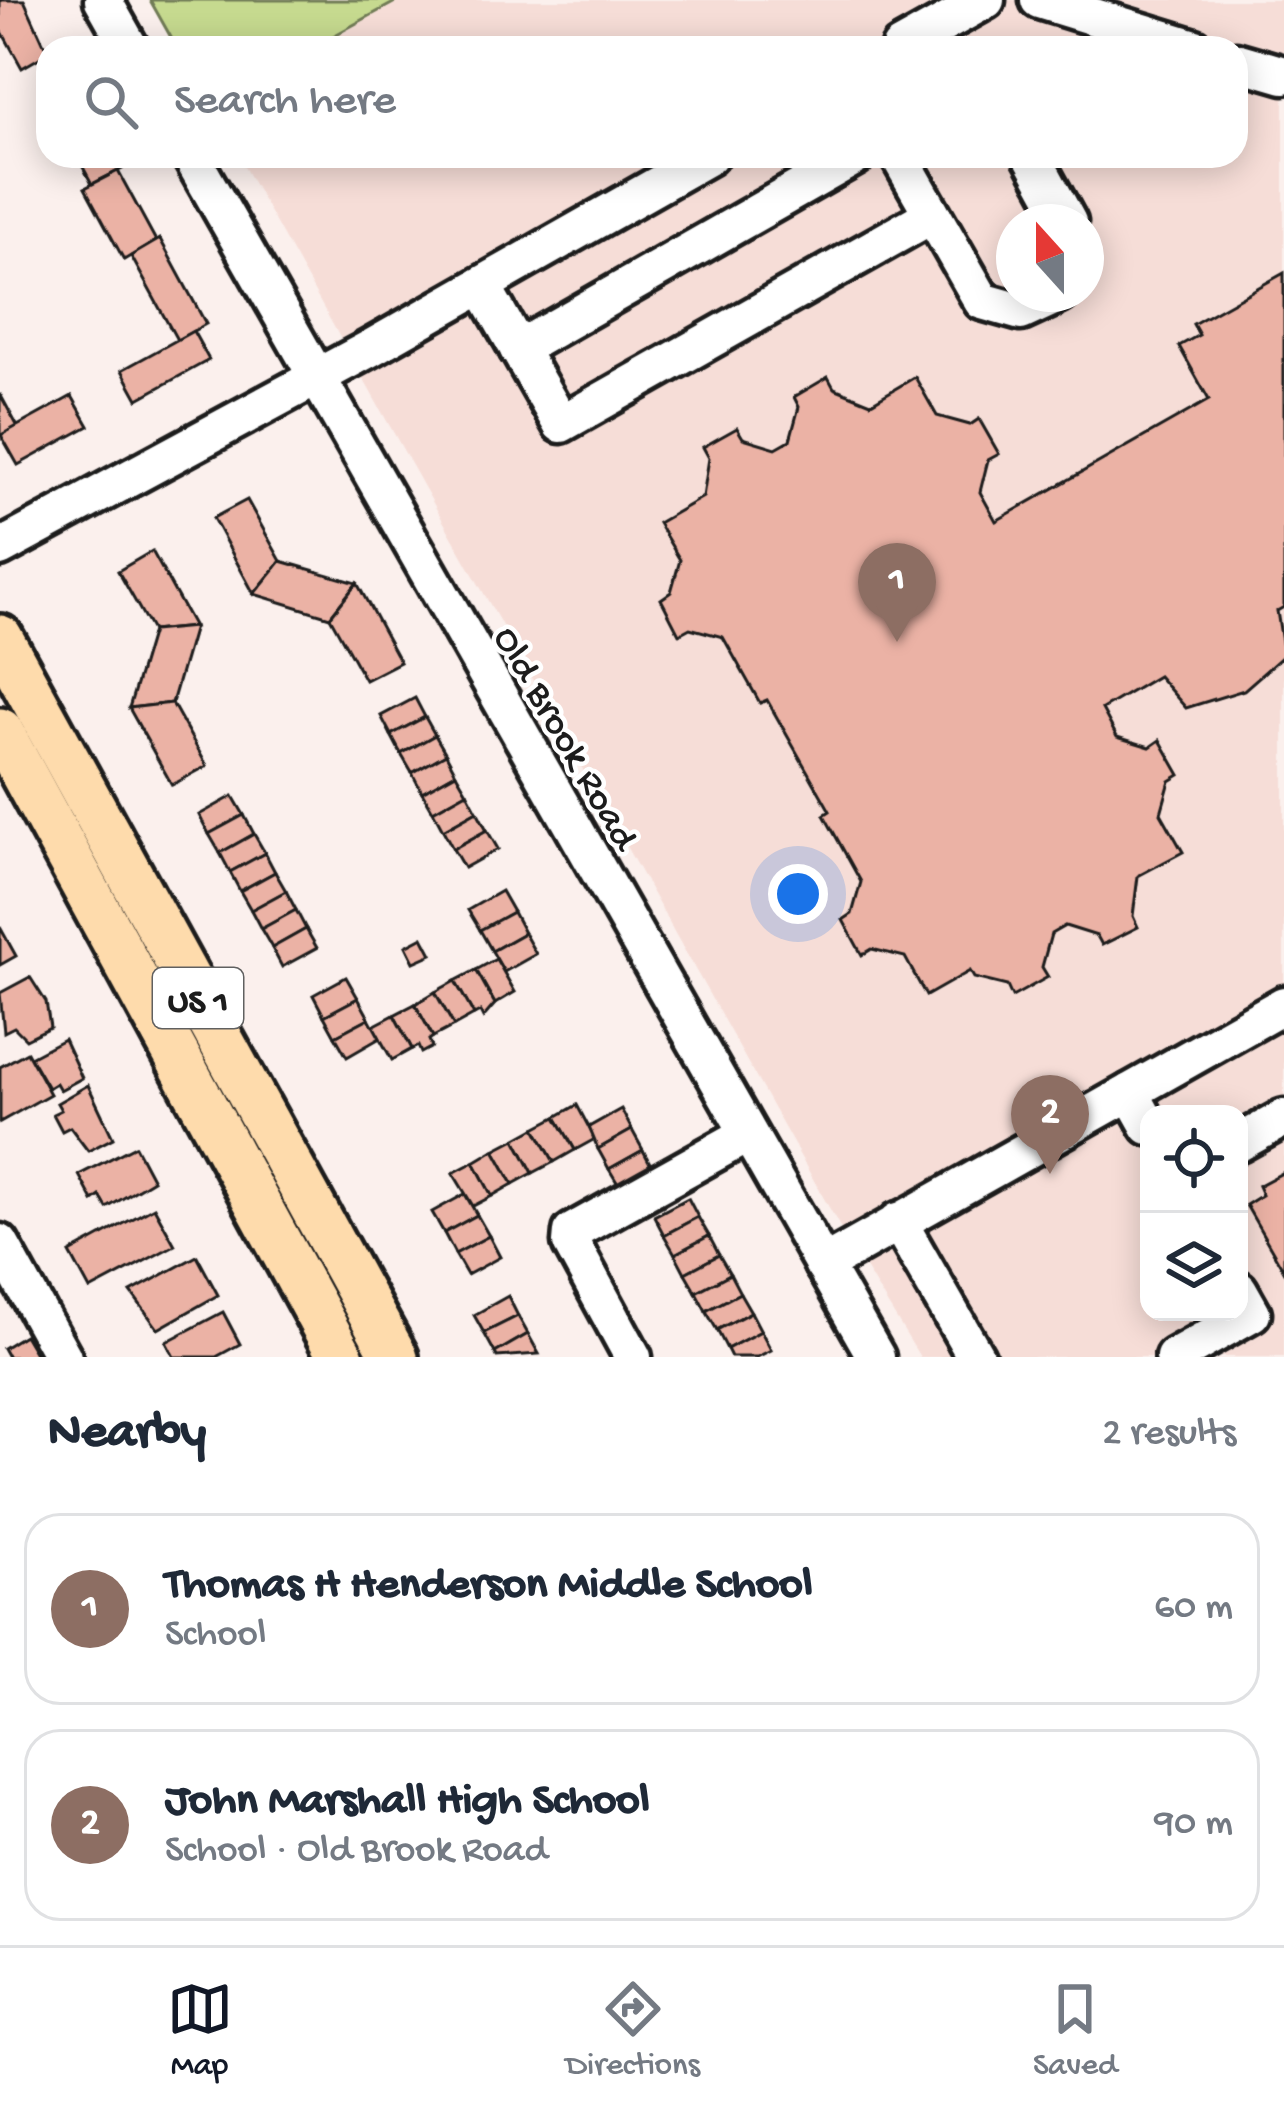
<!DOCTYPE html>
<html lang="en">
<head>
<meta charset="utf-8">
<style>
	:root { --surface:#fff; --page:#f6f6f7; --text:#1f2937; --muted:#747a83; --line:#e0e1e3; --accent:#111827 }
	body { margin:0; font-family:"Gochi Hand",sans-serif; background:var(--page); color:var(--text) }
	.controls { position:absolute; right:36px; bottom:36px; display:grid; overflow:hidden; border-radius:24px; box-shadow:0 6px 30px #0003 }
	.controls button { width:108px; height:108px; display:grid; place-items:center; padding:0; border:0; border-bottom:3px solid var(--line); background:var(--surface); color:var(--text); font:60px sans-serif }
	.compass { position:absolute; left:996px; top:204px; width:108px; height:108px; border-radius:50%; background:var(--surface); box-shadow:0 6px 30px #0003; rotate:339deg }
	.you { position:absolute; left:798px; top:894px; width:42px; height:42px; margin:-30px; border:9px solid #fff; border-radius:50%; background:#1a73e8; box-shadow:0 0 0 18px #1a73e833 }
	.badge { display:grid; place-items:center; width:78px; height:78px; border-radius:50%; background:var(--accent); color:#fff; font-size:39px; font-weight:700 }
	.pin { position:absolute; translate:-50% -99px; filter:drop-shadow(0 3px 6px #0008) }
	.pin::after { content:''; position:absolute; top:63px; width:42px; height:36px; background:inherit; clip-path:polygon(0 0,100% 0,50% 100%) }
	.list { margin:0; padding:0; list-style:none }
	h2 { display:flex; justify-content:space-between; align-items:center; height:156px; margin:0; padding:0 48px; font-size:51px }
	h2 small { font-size:39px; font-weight:400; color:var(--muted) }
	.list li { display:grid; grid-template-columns:78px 1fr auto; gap:36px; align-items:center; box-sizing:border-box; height:192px; margin:0 24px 24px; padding:0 24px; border:3px solid var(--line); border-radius:36px }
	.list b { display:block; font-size:45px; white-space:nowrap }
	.list p { margin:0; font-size:39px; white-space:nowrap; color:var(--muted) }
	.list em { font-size:39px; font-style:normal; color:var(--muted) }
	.icon { flex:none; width:66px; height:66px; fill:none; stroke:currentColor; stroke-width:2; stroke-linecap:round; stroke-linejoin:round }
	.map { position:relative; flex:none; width:1284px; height:1357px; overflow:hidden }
	.search { position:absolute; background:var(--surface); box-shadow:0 6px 30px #0003; left:36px; right:36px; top:36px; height:132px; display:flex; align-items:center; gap:30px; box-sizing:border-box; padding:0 42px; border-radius:36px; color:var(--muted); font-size:45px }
	.sheet { height:588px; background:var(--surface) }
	nav { display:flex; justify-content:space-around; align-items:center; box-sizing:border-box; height:168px; border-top:3px solid var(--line); background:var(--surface); font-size:33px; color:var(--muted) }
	nav a { display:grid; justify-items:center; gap:6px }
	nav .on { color:var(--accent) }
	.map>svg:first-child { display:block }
	.built { fill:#f6ddd7; fill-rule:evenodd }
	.green { fill:#c6da8f; stroke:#717b56; stroke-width:3 }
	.building { fill:#ebb2a5; stroke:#1c1c1c; stroke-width:3 }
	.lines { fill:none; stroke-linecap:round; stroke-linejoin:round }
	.minor-casing { stroke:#1c1c1c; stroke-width:45 }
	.major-casing { stroke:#1c1c1c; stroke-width:54 }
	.minor { stroke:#fff; stroke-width:36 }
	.major { stroke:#fedbac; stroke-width:45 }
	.labels { text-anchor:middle; stroke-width:9; stroke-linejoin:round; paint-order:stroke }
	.shield { fill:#fff; stroke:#606060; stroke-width:3 }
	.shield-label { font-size:36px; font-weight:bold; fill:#1c1c1c }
	.street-label { font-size:39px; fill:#1c1c1c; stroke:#fff }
</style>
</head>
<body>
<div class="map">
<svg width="1284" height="1357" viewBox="0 0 1284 1357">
	<rect width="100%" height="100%" fill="#fbf0ed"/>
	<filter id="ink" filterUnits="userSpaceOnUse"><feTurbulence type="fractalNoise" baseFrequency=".00833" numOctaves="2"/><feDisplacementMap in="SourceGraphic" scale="24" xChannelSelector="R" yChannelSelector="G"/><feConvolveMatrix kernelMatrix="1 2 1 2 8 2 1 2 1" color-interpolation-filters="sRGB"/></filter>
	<g filter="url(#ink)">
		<path class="built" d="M399,0H1284V1357H920L844,1234L238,156H1236V48H311ZM1014,222H1086V294H1014ZM1149,1114H1239V1312H1149Z"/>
		<polygon class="green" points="150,0 399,0 311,48 177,48"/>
		<g class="building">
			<polygon points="0,0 24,0 48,53 22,68 0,28"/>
			<polygon points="77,156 115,156 122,169 92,184"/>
			<polygon points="118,171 156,241 124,260 85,188"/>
			<polygon points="160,239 206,324 177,340 131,256"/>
			<polygon points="1284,273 1284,607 1277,611 1284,655 1244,690 1186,708 1158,676 1102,709 1117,737 1150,747 1160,740 1180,775 1170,781 1161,813 1183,852 1138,876 1133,916 1138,927 1102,945 1097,936 1065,926 1051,934 1042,967 1048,977 1012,997 1007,986 974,978 970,971 926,996 905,957 872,949 862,955 843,920 852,914 861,882 824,815 830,811 767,700 760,703 723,637 690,628 679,634 661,599 671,592 680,560 658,523 703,497 709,458 703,447 737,428 743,438 776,448 790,440 799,407 794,397 828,377 834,388 871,403 915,377 937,416 970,425 979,419 999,454 988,460 980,492 996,521 1209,400 1179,346 1199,335 1193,324"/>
			<polygon points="193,331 209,360 138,399 122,370"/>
			<polygon points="0,394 18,427 0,436"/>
			<polygon points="72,396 89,426 18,465 1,435"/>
			<polygon points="247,500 281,561 254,594 213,518"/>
			<polygon points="152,551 194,627 152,631 118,571"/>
			<polygon points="281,561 357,583 330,617 254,594"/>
			<polygon points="357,583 400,662 365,680 330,617"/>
			<polygon points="194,627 172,703 129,708 152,631"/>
			<polygon points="415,698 425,717 391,735 381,716"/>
			<polygon points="172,703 207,766 172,785 129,708"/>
			<polygon points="425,717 435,735 401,754 391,735"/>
			<polygon points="435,735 446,754 412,773 401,754"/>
			<polygon points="446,754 456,773 422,792 412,773"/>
			<polygon points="456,773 467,792 433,811 422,792"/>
			<polygon points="467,792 477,811 443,830 433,811"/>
			<polygon points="233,796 244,815 209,834 199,815"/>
			<polygon points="477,811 487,830 453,849 443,830"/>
			<polygon points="244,815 254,834 220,853 209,834"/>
			<polygon points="487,830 498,849 464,868 453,849"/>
			<polygon points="254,834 265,853 230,872 220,853"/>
			<polygon points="265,853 275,872 240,891 230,872"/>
			<polygon points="275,872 286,891 251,910 240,891"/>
			<polygon points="286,891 296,910 261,929 251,910"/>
			<polygon points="501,891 513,912 480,930 468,910"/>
			<polygon points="296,910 306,929 272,948 261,929"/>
			<polygon points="513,912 524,933 492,951 480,930"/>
			<polygon points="0,927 16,956 0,965"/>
			<polygon points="306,929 317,948 282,967 272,948"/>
			<polygon points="524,933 536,954 504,972 492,951"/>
			<polygon points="423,937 432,954 414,962 406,946"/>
			<polygon points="496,959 515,992 495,1004 476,970"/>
			<polygon points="476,970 495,1004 483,1018 480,1012 474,1015 455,981"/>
			<polygon points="30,977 46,1002 50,1027 26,1039 14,1027 4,1032 0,993"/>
			<polygon points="346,977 358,998 324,1016 313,995"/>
			<polygon points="455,981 474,1015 454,1026 435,992"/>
			<polygon points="435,992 454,1026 433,1037 415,1004"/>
			<polygon points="358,998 369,1018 335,1036 324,1016"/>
			<polygon points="415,1004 433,1037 429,1040 432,1047 421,1053 418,1046 412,1049 394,1015"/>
			<polygon points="394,1015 412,1049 392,1060 373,1026"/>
			<polygon points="369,1018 380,1038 347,1057 335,1036"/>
			<polygon points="64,1039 82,1078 60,1090 56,1083 48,1088 30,1057"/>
			<polygon points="27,1052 50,1094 0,1122 0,1067"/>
			<polygon points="88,1085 113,1138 88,1151 70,1127 62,1131 53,1114 61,1110 57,1103"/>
			<polygon points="577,1105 595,1139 575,1150 556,1117"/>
			<polygon points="621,1109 632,1130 598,1149 589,1127"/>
			<polygon points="556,1117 575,1150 554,1162 535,1128"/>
			<polygon points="535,1128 554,1162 533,1173 515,1139"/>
			<polygon points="632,1130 643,1150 609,1169 598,1149"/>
			<polygon points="515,1139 533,1173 513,1184 494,1150"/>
			<polygon points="135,1146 153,1180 107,1208 100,1196 93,1201 79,1175"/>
			<polygon points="494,1150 513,1184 492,1196 474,1162"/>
			<polygon points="643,1150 654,1171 621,1189 609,1169"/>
			<polygon points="474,1162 492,1196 473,1206 453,1173"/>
			<polygon points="1284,1172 1284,1271 1246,1205 1262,1195 1258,1186"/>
			<polygon points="465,1194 477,1215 444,1233 432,1212"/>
			<polygon points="688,1198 698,1217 664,1235 654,1216"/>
			<polygon points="154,1207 175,1245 90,1290 70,1253"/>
			<polygon points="477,1215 489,1236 455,1254 444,1233"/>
			<polygon points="698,1217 709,1236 675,1254 664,1235"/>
			<polygon points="489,1236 500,1257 467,1275 455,1254"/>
			<polygon points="709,1236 719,1255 685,1273 675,1254"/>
			<polygon points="719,1255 730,1274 696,1292 685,1273"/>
			<polygon points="197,1256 218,1295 158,1329 131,1292"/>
			<polygon points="730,1274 740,1293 706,1311 696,1292"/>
			<polygon points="740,1293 751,1312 717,1330 706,1311"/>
			<polygon points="508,1296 518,1316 484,1333 474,1315"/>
			<polygon points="223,1312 240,1344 216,1357 174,1357 166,1342"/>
			<polygon points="751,1312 761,1331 727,1349 717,1330"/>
			<polygon points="518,1316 528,1334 495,1353 484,1333"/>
			<polygon points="761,1331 771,1350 757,1357 731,1357 727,1349"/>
			<polygon points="528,1334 539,1354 497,1357 495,1353"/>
			<polygon points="24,1335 37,1357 8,1357 3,1348"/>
		</g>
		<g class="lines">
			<defs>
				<g id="minor">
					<polyline points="103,0 130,48"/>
					<polyline points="1039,0 1195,48"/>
					<polyline points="900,48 986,0"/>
					<polyline points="1236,61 1284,75"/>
					<polyline points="191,156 876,1357"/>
					<polyline points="899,156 982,301 1021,312 1060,294"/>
					<polyline points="1032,156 1068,222"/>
					<polyline points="482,285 561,424 930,216"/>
					<polyline points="518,349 856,156"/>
					<polyline points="0,548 369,349 709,156"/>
					<polyline points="1130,1092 1284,1005"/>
					<polyline points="1239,1143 1284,1118"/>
					<polyline points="898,1221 976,1357"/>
					<polyline points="0,1243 63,1357"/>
					<polyline points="823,1265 1130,1092 1149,1126"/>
					<polyline points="633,1357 571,1243 572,1232 748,1134"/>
					<polyline points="1174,1357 1252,1313 1239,1290"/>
				</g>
				<g id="major">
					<polyline points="0,638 395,1357"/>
					<polyline points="0,731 341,1357"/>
				</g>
			</defs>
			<use href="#minor" class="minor-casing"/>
			<use href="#major" class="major-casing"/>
			<use href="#minor" class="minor"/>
			<use href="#major" class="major"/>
		</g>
	</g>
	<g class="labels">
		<rect class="shield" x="153" y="968" width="90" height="60" rx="9"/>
		<g class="shield-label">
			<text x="198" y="1011">US 1</text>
		</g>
		<g class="street-label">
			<text transform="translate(569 736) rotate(60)" y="14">Old Brook Road</text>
		</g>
	</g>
</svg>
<div class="controls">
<button><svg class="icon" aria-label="locate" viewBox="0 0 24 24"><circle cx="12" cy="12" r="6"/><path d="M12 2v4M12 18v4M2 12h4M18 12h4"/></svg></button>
<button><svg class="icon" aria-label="layers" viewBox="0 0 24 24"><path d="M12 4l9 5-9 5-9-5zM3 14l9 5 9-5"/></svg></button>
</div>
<svg class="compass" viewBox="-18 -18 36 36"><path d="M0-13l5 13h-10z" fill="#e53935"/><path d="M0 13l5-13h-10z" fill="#747a83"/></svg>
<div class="you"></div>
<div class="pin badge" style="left:897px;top:642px;background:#8d6e63">1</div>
<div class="pin badge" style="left:1050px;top:1174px;background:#8d6e63">2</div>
<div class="search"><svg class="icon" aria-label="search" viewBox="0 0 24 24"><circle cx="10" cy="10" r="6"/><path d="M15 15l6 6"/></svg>Search here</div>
</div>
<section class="sheet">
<h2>Nearby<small>2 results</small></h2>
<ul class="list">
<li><span class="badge" style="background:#8d6e63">1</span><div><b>Thomas H Henderson Middle School</b><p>School</p></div><em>60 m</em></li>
<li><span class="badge" style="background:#8d6e63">2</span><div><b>John Marshall High School</b><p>School · Old Brook Road</p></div><em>90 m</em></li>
</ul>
</section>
<nav>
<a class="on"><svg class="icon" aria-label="map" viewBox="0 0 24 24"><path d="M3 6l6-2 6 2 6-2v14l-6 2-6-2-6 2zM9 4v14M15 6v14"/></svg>Map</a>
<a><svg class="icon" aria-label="directions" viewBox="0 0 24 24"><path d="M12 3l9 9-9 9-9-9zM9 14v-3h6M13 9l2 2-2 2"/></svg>Directions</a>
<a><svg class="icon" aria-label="saved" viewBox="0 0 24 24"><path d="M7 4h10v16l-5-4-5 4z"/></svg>Saved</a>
</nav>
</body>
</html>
